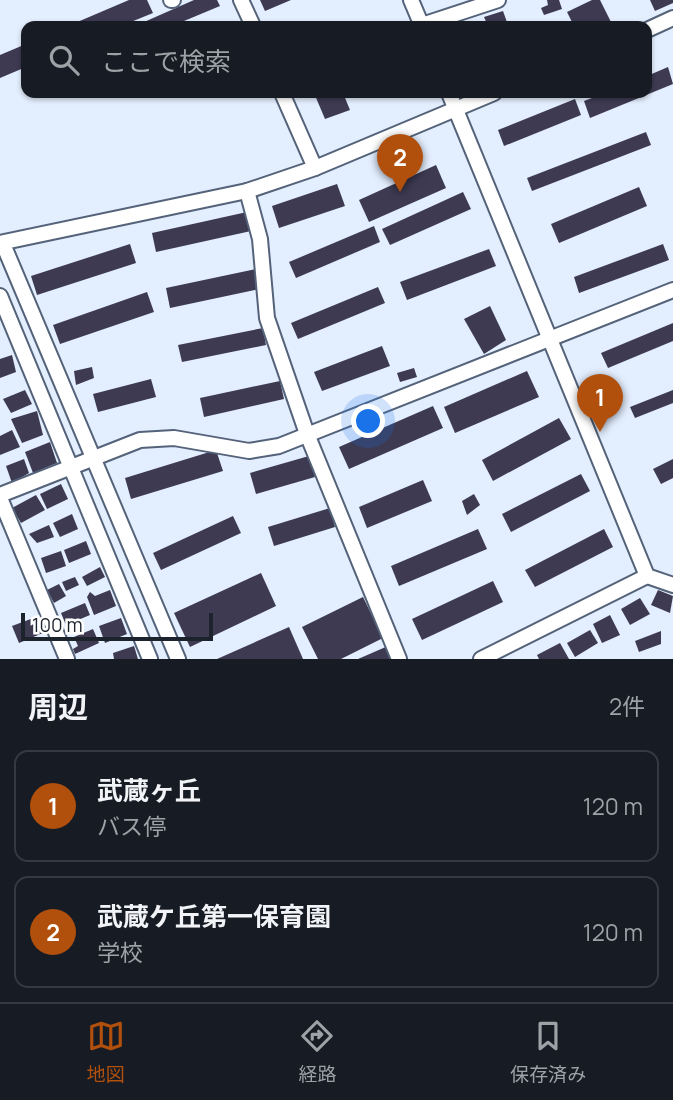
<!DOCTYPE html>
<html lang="ja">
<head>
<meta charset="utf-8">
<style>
	:root { --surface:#171b24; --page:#20242c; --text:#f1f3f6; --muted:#9ea1a6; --line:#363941; --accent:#b0500c }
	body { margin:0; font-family:Manrope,"Noto Sans JP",sans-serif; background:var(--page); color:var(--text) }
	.scale { position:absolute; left:21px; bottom:18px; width:192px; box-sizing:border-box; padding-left:7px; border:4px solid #1d232d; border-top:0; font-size:19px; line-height:24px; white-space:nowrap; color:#1d232d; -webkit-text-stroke:5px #fff; paint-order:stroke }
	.you { position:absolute; left:369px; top:422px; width:24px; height:24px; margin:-18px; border:5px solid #fff; border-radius:50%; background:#1a73e8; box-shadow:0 0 0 10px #1a73e833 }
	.badge { display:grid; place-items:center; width:46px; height:46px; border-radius:50%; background:var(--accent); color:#fff; font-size:23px; font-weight:700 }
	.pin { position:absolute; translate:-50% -58px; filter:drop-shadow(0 2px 4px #0008) }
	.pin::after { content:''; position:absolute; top:37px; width:24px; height:21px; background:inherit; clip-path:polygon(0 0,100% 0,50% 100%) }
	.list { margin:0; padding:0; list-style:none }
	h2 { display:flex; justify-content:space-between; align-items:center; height:91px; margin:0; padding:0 28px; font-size:30px }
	h2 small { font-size:23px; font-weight:400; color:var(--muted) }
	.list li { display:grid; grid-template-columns:46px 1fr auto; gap:21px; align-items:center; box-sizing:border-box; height:112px; margin:0 14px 14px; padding:0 14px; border:2px solid var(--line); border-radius:14px }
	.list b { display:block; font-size:26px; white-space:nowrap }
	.list p { margin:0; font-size:23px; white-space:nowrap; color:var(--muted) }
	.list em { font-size:23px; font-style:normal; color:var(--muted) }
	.icon { flex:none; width:38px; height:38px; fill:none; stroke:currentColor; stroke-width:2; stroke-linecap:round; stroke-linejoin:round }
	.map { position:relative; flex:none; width:673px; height:659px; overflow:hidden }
	.search { position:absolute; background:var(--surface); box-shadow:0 2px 5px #0004; left:21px; right:21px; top:21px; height:77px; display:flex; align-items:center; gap:18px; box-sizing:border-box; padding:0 24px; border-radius:14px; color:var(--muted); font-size:26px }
	.sheet { height:343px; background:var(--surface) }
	nav { display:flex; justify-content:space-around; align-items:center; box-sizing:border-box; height:98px; border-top:2px solid var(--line); background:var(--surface); font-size:19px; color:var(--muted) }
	nav a { display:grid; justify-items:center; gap:4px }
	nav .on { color:var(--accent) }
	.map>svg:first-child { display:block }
	.building { fill:#3d3a52 }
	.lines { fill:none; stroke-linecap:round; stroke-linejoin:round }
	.minor-casing { stroke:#54637a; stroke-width:18 }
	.minor { stroke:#fff; stroke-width:14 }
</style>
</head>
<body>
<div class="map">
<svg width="673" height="659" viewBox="0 0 673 659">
	<rect width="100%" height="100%" fill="#e3eefe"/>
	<g class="building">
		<polygon points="129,0 147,0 153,13 121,26 68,26"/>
		<polygon points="194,0 217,0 220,6 172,26 135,26"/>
		<polygon points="260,0 291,0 265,11"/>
		<polygon points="547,0 559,0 562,9 544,15 541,8 548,5"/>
		<polygon points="592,0 600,0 613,26 574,26 567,12"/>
		<polygon points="650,0 673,0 673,3 655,11"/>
		<polygon points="503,11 508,25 488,26 484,17"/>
		<polygon points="26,44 26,67 0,78 0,55"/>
		<polygon points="668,67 673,84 590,118 584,101 605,93 647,93 647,76"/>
		<polygon points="314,93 343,93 350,110 325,119"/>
		<polygon points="575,99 581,115 504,146 498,130"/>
		<polygon points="646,132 651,145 532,191 527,178"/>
		<polygon points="436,165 446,188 369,222 359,200"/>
		<polygon points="337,184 345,206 279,228 272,206"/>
		<polygon points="639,187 647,206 559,243 551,224"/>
		<polygon points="463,192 471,209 390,245 382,229"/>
		<polygon points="247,212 251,231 156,252 152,233"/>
		<polygon points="374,226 380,242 296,278 289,262"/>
		<polygon points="130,244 136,263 37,295 31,276"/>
		<polygon points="663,244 669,260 579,293 574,277"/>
		<polygon points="489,249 496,266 407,300 400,282"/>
		<polygon points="256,269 260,289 170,308 166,288"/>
		<polygon points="378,287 385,303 298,339 291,323"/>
		<polygon points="147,292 154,312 60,344 53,325"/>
		<polygon points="490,306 506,340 484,354 464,319"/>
		<polygon points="673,323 673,341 608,368 601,353"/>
		<polygon points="263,328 266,345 182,362 178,345"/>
		<polygon points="382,346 390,366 322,391 314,372"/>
		<polygon points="12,355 16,372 0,378 0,359"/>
		<polygon points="92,367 94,378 76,385 74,371"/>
		<polygon points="414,368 417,377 400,382 397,373"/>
		<polygon points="527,371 539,397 455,433 444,407"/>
		<polygon points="151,379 156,397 98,412 93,394"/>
		<polygon points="280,381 284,399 204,417 200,398"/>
		<polygon points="25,390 32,404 11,413 3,399"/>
		<polygon points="673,390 673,403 635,418 630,407"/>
		<polygon points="433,406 443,428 349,469 339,447"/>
		<polygon points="37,411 43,435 22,443 11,419"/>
		<polygon points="559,418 571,439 493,481 482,460"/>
		<polygon points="12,430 20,447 0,455 0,436"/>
		<polygon points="50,442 57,463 33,473 25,452"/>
		<polygon points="216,450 223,471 131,499 125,478"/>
		<polygon points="309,456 315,477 256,494 250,473"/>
		<polygon points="24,459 29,473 12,483 6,466"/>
		<polygon points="673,459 673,478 661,484 653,469"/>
		<polygon points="581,474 590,491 511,532 502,514"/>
		<polygon points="423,480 432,501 367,528 359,507"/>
		<polygon points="61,484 68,499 47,509 40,494"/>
		<polygon points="474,494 480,505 467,515 462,501"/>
		<polygon points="36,495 45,510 21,523 12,508"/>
		<polygon points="330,508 335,527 274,546 268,527"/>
		<polygon points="72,514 78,529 60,537 53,523"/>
		<polygon points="233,516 241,533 161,570 153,553"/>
		<polygon points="49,525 54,537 37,543 29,534"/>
		<polygon points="478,529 487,549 399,586 391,566"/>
		<polygon points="604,529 613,547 535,587 525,570"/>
		<polygon points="86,541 91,554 69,563 64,550"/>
		<polygon points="61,551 66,566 46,573 41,558"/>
		<polygon points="100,567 105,577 87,586 82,577"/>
		<polygon points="261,573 276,606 190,647 174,613"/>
		<polygon points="75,577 79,585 66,591 62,582"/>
		<polygon points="493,581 503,602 422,640 412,619"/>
		<polygon points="59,584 66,596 54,603 47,590"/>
		<polygon points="110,590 116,606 94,615 87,597 90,592 95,596"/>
		<polygon points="658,590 673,596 670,613 651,605"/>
		<polygon points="363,597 383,638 341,659 318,659 302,627"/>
		<polygon points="640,598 650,614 630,625 621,609"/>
		<polygon points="85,603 90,615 66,625 61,613"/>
		<polygon points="610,615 620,635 602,643 593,624"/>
		<polygon points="36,617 43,633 19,643 12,626"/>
		<polygon points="121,618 127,634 105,643 99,626"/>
		<polygon points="289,627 303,659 217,659"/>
		<polygon points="93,629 99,643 75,654 73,649 78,646 74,637"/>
		<polygon points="590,630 598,643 575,657 567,643"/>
		<polygon points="661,631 661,644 639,652 635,641"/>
		<polygon points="560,643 569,659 539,659 537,655"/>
		<polygon points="134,646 138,659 114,659 113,653"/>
		<polygon points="388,646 393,659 358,659"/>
	</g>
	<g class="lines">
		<defs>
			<g id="minor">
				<polyline points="171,0 173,0"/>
				<polyline points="241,0 253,26"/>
				<polyline points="411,0 422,26"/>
				<polyline points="422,25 498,0"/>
				<polyline points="647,30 673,18"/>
				<polyline points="282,93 315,168"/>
				<polyline points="449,93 647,576 673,585"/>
				<polyline points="247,191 260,239 267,318 307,434 399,659"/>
				<polyline points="0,243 247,191 315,168 494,93"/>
				<polyline points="6,251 178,659"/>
				<polyline points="0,296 150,659"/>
				<polyline points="0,495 140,440 174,438 249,451 279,446 673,290"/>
				<polyline points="0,498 67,659"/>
				<polyline points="481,659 647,576"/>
			</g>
		</defs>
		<use href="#minor" class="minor-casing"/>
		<use href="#minor" class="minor"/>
	</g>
</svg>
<div class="scale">100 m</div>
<div class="you"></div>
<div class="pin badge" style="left:600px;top:432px">1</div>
<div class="pin badge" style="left:400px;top:192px">2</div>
<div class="search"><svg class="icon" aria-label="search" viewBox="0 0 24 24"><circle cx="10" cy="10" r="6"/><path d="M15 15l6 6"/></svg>ここで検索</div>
</div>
<section class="sheet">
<h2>周辺<small>2件</small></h2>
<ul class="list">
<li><span class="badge">1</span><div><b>武蔵ヶ丘</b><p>バス停</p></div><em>120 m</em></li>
<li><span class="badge">2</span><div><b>武蔵ケ丘第一保育園</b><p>学校</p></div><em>120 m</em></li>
</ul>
</section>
<nav>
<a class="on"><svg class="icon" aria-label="map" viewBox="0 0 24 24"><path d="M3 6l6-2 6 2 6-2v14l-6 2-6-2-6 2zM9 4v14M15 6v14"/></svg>地図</a>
<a><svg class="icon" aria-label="directions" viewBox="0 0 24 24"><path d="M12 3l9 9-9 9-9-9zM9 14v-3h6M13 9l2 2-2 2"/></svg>経路</a>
<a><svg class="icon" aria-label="saved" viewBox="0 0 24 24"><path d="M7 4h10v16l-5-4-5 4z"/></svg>保存済み</a>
</nav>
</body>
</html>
